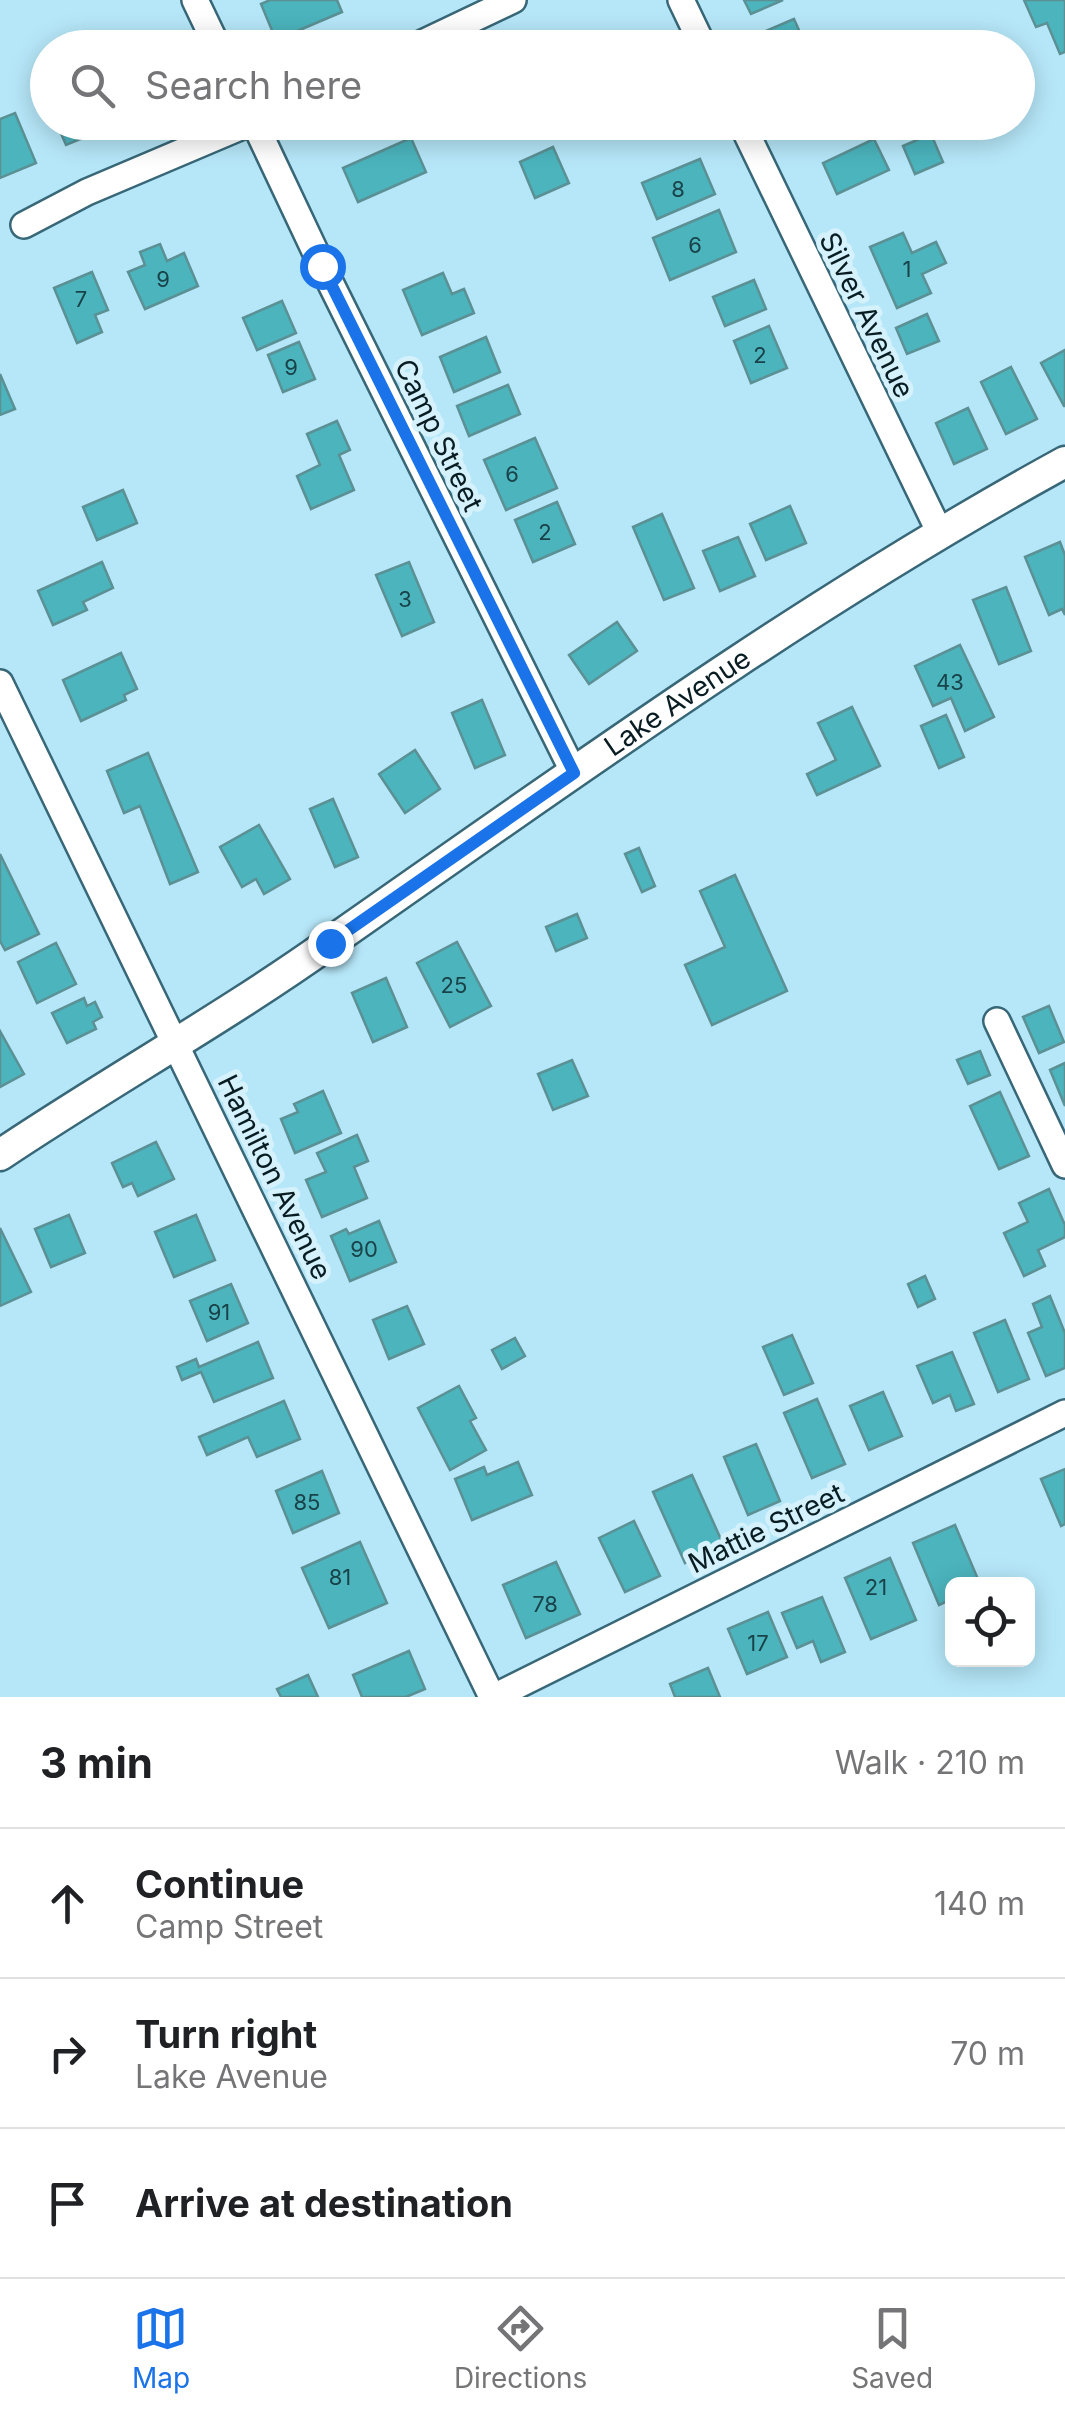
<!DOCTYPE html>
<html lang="en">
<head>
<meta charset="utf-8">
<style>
	:root { --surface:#fff; --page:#f6f6f6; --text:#202124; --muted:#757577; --line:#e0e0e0; --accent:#1a73e8 }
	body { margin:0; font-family:Inter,sans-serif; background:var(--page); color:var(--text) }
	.controls { position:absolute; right:30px; bottom:30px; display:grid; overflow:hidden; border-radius:15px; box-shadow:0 5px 25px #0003 }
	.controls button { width:90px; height:90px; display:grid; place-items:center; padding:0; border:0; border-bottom:2px solid var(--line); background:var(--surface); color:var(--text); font:50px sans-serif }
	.stop { position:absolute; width:30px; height:30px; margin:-22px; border:8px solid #1a73e8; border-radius:50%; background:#fff }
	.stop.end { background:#1a73e8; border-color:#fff; box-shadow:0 2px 10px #0008 }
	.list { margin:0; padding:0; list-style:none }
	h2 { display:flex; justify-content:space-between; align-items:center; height:130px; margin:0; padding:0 40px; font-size:42px }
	h2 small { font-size:32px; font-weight:400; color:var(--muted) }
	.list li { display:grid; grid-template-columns:65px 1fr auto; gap:30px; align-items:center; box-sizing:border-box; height:150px; padding:0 40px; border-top:2px solid var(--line) }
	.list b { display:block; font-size:38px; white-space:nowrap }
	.list p { margin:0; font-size:32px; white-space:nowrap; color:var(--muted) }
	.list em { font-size:32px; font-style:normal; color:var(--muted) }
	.icon { flex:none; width:55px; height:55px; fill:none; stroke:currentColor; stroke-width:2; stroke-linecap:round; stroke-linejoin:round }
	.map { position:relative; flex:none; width:1065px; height:1697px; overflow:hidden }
	.search { position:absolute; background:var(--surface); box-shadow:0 5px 25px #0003; left:30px; right:30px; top:30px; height:110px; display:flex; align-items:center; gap:25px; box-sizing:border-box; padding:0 35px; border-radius:55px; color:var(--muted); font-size:38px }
	.sheet { height:580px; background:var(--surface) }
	nav { display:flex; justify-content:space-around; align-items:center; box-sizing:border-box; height:140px; border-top:2px solid var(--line); background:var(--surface); font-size:28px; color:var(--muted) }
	nav a { display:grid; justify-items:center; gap:5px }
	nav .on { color:var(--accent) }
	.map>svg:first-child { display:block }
	.building { fill:#4bb4bd; stroke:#5b9094; stroke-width:2.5 }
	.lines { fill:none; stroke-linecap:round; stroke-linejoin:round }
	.minor-casing { stroke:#386777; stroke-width:30 }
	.tertiary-casing { stroke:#386777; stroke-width:35 }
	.minor { stroke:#fff; stroke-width:25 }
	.tertiary { stroke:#fff; stroke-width:30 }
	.route { stroke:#1a73e8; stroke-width:12 }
	.labels { text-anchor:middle; stroke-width:10; stroke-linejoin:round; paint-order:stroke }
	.number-label { font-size:22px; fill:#194249 }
	.street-label { font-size:28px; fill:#081c22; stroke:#d4f1fc }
</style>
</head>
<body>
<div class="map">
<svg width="1065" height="1697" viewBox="0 0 1065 1697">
	<rect width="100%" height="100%" fill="#b6e7f9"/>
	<g class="building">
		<polygon points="270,0 337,0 342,12 276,40 261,4"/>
		<polygon points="744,0 783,0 751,14"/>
		<polygon points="1024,0 1065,0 1065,52 1060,54 1047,23 1036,27"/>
		<polygon points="794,19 807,48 767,48 761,33"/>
		<polygon points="15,113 36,163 0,178 0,119"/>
		<polygon points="56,122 114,122 115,125 66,145"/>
		<polygon points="802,122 845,122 809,138"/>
		<polygon points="931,134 943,162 915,174 903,146"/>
		<polygon points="411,138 426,172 358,202 343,168"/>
		<polygon points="874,139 889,170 837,194 823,163"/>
		<polygon points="553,147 569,183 535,198 520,162"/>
		<polygon points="700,159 715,194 657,219 642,183"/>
		<polygon points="719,210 736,252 670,280 653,238"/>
		<polygon points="903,233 912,253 936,242 946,263 922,274 931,293 897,308 870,247"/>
		<polygon points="160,244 167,261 184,253 198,286 145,309 128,272 145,265 140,252"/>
		<polygon points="92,272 108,310 95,315 102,332 77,343 54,288"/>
		<polygon points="443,273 452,294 464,289 474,313 422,335 403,290"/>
		<polygon points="754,280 766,309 725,326 713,297"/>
		<polygon points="282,301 296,333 257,350 243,318"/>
		<polygon points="927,314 939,341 907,354 896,328"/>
		<polygon points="769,326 787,368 751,383 734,341"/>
		<polygon points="486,337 500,372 454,392 440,357"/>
		<polygon points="299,342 315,379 283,392 268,355"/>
		<polygon points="1065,350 1065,406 1064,406 1041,363"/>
		<polygon points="1011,367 1037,419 1006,434 981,382"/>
		<polygon points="0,374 15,409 0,415"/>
		<polygon points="508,385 520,414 469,436 457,406"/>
		<polygon points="968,408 987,449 954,464 936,423"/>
		<polygon points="337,421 350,450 339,455 354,490 311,509 297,476 320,465 307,434"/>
		<polygon points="535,438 557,488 506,510 484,460"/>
		<polygon points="123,490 137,523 97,540 83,507"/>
		<polygon points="557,502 575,544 533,562 515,520"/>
		<polygon points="790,506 806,543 766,560 750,524"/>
		<polygon points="662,514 694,588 664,600 633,527"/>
		<polygon points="738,537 755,576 720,591 703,551"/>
		<polygon points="1060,542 1065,555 1065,615 1062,609 1049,615 1025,557"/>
		<polygon points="102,562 113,588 83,602 87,610 53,625 38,591"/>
		<polygon points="409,562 434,622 402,636 376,575"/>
		<polygon points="1006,587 1031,651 999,664 973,600"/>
		<polygon points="617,622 637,651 589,684 569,655"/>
		<polygon points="960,645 994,717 965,731 951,698 933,706 915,666"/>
		<polygon points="121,653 137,689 124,695 126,700 81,721 63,680"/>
		<polygon points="482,700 505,755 475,768 452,713"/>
		<polygon points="852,707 880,766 817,795 807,774 836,760 818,723"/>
		<polygon points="946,715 964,757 939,768 921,726"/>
		<polygon points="415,750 440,789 405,813 379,774"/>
		<polygon points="148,753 198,872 170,884 140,806 124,813 107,771"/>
		<polygon points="333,799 358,857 335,867 310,809"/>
		<polygon points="259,825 290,879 264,894 256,879 242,887 220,847"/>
		<polygon points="639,848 655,886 642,892 625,854"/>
		<polygon points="0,854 39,934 5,950 0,941"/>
		<polygon points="735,875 787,991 712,1025 685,965 725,947 700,891"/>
		<polygon points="577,914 587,938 556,951 546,927"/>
		<polygon points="457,942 491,1006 450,1027 417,963"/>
		<polygon points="56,943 76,984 37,1003 18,962"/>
		<polygon points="386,978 407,1027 373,1042 352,993"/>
		<polygon points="84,998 87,1006 95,1002 102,1017 93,1022 96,1029 67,1043 52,1013"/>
		<polygon points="1049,1006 1064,1042 1039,1053 1023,1017"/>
		<polygon points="0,1031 24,1074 0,1087"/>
		<polygon points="980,1051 990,1075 968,1084 957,1060"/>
		<polygon points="572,1060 588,1096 553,1110 538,1074"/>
		<polygon points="1065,1063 1065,1106 1050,1070"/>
		<polygon points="323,1091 341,1133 295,1153 281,1119 298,1112 294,1104"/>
		<polygon points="1000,1092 1029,1156 999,1169 970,1106"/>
		<polygon points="357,1135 368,1161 354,1167 367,1198 322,1217 306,1180 326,1172 317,1153"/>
		<polygon points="156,1142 174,1179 138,1196 132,1183 123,1187 112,1163"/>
		<polygon points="1049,1189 1065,1225 1065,1237 1038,1250 1045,1266 1024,1276 1004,1233 1028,1222 1019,1203"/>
		<polygon points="69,1215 85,1253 51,1267 35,1229"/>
		<polygon points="196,1215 215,1260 174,1277 155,1232"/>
		<polygon points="379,1221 396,1262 350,1281 331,1236 346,1229 349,1234"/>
		<polygon points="0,1228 31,1292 0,1306"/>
		<polygon points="925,1276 935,1299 918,1307 908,1284"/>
		<polygon points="231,1284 248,1323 207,1341 190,1301"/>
		<polygon points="1050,1296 1065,1333 1065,1368 1046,1376 1028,1333 1042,1327 1033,1304"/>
		<polygon points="407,1306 424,1344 389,1359 373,1320"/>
		<polygon points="1005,1320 1029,1379 998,1392 974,1333"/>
		<polygon points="792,1335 813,1383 784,1395 763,1347"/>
		<polygon points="515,1338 525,1356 502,1369 492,1350"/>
		<polygon points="258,1342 273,1378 214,1402 201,1372 182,1380 177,1367 196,1359 199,1367"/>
		<polygon points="952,1352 974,1404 956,1411 950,1395 933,1403 917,1366"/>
		<polygon points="459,1386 476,1418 470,1421 486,1450 450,1470 418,1408"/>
		<polygon points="883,1392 902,1436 869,1450 850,1406"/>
		<polygon points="817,1399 845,1464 812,1478 784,1413"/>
		<polygon points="284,1401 300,1439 257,1457 248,1437 207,1455 199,1437"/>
		<polygon points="756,1444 780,1501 748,1515 724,1457"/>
		<polygon points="518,1462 532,1495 472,1520 455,1479 484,1467 487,1475"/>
		<polygon points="1065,1469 1065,1524 1061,1526 1041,1479"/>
		<polygon points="322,1471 339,1513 293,1533 276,1491"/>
		<polygon points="692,1475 724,1546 685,1563 653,1492"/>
		<polygon points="634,1521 660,1576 625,1592 599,1538"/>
		<polygon points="955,1525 980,1584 952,1584 952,1599 939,1605 913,1543"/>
		<polygon points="360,1542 387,1603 329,1628 302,1568"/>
		<polygon points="890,1558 916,1620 871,1639 845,1578"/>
		<polygon points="556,1562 580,1614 526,1638 503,1585"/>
		<polygon points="822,1597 845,1652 821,1662 813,1641 797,1648 782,1613"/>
		<polygon points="768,1612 787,1657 747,1674 728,1629"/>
		<polygon points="409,1651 425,1689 406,1697 362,1697 353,1675"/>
		<polygon points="708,1668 720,1697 675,1697 670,1684"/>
		<polygon points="308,1675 318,1697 281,1697 277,1689"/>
	</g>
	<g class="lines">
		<defs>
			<g id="minor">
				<polyline points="195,0 218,48"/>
				<polyline points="681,0 704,48"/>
				<polyline points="412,48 513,0"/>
				<polyline points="254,122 322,266 574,773"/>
				<polyline points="741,122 940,533"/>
				<polyline points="24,225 87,192 252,122"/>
				<polyline points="0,683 492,1697"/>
				<polyline points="997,1021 1065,1165"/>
				<polyline points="494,1697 1065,1413"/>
			</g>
			<g id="tertiary">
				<path id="s1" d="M0,1155C109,1082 224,1018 331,942C570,775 809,602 1065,462"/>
			</g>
		</defs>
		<use href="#minor" class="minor-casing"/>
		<use href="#tertiary" class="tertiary-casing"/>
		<use href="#minor" class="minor"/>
		<use href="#tertiary" class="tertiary"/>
	</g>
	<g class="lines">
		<polyline class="route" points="322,266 574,773 330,943"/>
	</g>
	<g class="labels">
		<g class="number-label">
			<text x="678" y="197">8</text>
			<text x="695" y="253">6</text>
			<text x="907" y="277">1</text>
			<text x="163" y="287">9</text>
			<text x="81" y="307">7</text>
			<text x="760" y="363">2</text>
			<text x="291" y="375">9</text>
			<text x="512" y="482">6</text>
			<text x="545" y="540">2</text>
			<text x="405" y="607">3</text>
			<text x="950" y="690">43</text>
			<text x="454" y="993">25</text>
			<text x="364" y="1257">90</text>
			<text x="219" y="1320">91</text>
			<text x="307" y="1510">85</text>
			<text x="340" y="1585">81</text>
			<text x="876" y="1595">21</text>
			<text x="545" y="1612">78</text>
			<text x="758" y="1651">17</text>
		</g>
		<g class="street-label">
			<text transform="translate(867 315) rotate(64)" y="10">Silver Avenue</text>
			<text transform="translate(439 435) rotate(64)" y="10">Camp Street</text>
			<text dy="10" stroke="none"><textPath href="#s1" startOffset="815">Lake Avenue</textPath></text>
			<text transform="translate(275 1177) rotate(64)" y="10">Hamilton Avenue</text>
			<text transform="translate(766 1528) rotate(-26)" y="10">Mattie Street</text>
		</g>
	</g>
</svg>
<div class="controls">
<button><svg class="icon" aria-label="locate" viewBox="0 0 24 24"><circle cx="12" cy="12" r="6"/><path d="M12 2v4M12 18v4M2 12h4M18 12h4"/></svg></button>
</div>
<div class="stop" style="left:322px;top:266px"></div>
<div class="stop end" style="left:330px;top:943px"></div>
<div class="search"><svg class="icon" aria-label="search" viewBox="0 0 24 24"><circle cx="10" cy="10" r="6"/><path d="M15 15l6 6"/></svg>Search here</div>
</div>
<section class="sheet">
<h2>3 min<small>Walk · 210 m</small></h2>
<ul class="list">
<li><svg class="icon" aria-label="ahead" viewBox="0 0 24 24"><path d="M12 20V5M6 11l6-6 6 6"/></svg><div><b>Continue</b><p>Camp Street</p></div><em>140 m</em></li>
<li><svg class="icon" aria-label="right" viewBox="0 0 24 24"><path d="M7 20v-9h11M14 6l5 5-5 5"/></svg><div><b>Turn right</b><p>Lake Avenue</p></div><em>70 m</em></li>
<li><svg class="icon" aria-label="arrive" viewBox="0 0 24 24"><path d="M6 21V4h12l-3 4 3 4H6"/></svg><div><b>Arrive at destination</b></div></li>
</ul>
</section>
<nav>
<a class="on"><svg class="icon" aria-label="map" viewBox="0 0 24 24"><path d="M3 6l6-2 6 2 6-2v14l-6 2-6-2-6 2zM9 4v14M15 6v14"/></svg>Map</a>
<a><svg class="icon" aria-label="directions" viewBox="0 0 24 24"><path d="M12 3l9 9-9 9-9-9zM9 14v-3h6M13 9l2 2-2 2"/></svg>Directions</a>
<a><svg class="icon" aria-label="saved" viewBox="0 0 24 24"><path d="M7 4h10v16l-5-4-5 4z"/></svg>Saved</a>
</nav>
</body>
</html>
